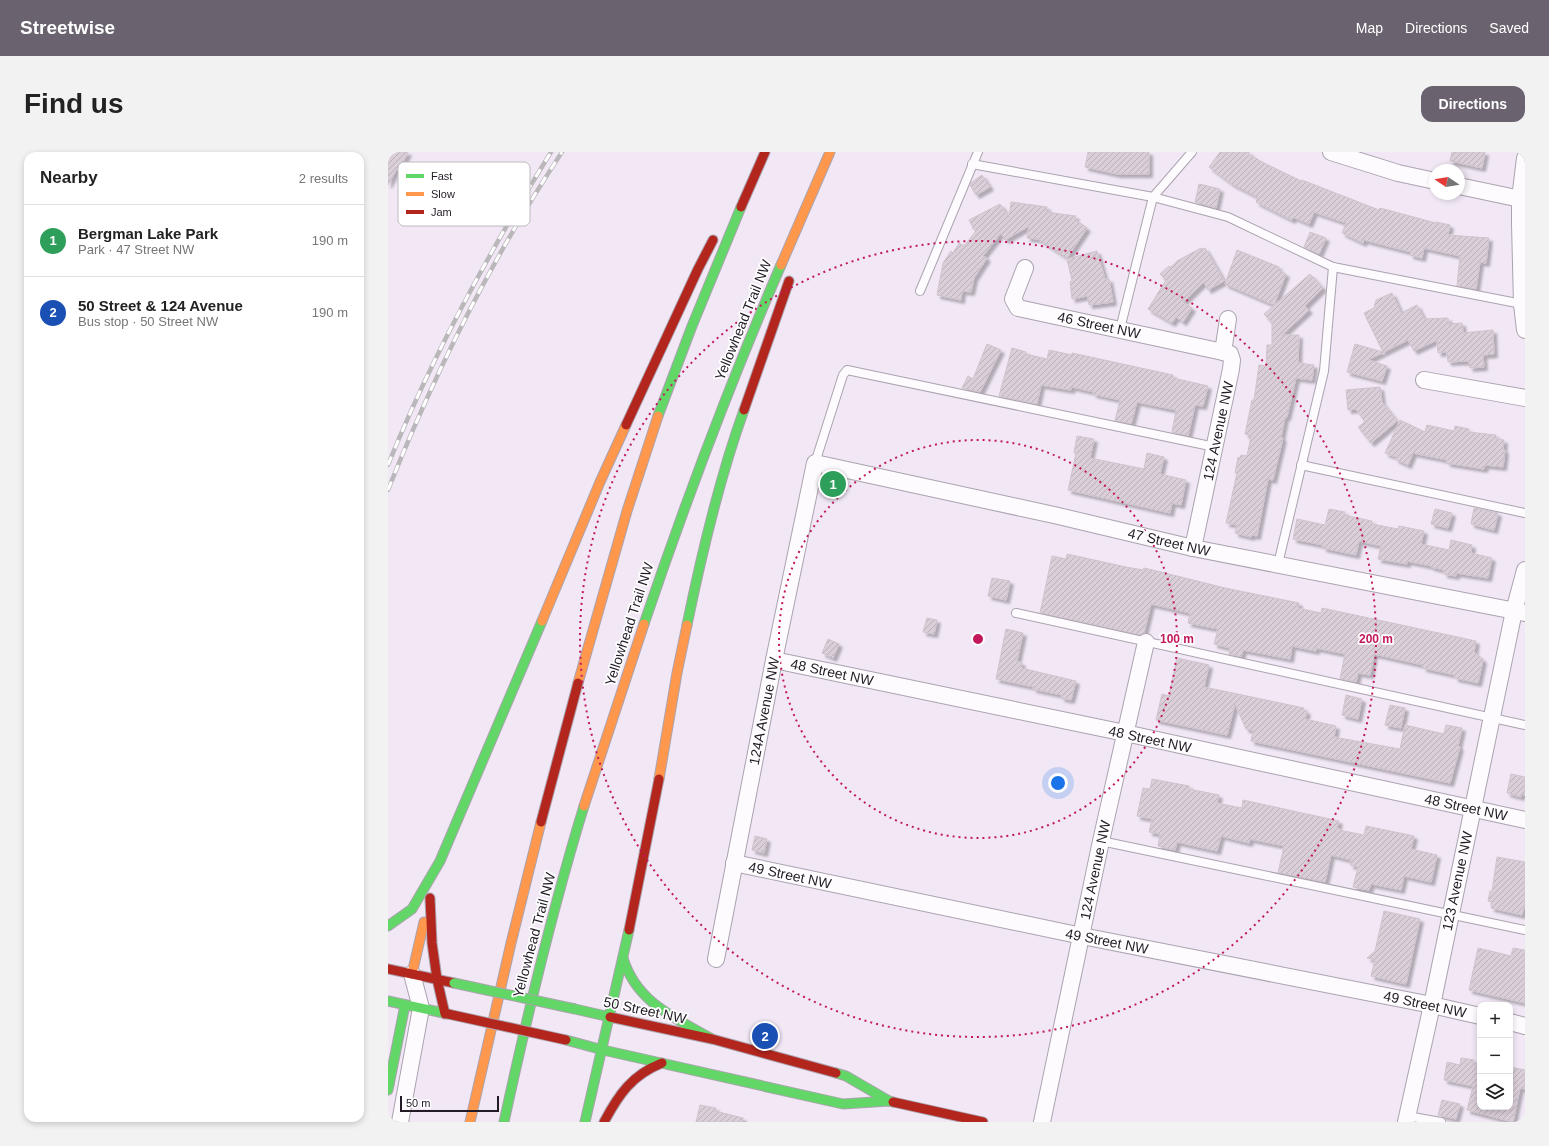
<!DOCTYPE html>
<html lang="en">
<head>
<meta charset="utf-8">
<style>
	:root { --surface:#fff; --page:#f2f2f2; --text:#222; --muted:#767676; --line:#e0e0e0; --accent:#6a626e }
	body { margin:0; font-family:Helvetica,sans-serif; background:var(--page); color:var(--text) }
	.controls { position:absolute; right:12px; bottom:12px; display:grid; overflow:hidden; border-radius:8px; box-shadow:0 2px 6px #0003 }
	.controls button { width:36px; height:36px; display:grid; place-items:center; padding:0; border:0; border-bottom:1px solid var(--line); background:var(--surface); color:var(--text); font:20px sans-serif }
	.compass { position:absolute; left:1041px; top:12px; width:36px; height:36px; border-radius:50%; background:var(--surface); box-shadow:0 2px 6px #0003; rotate:282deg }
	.scale { position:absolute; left:12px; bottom:10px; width:99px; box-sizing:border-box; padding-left:4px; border:2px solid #221a26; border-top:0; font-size:11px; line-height:14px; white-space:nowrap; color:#221a26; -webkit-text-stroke:3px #fff; paint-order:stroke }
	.you { position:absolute; left:670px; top:631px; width:14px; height:14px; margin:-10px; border:3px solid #fff; border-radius:50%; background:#1a73e8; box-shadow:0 0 0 6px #1a73e833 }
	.badge { display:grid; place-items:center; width:26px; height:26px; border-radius:50%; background:var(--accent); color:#fff; font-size:13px; font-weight:700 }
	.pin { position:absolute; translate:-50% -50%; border:2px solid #fff; box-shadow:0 1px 4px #0006 }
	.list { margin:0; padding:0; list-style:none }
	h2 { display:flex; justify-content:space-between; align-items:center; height:52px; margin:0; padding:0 16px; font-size:17px }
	h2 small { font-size:13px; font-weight:400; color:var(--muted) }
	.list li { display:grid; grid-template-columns:26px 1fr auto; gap:12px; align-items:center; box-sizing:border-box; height:72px; padding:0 16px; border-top:1px solid var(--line) }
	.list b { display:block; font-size:15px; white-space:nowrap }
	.list p { margin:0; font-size:13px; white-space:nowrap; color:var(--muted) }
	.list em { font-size:13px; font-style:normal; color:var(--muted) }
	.icon { flex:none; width:22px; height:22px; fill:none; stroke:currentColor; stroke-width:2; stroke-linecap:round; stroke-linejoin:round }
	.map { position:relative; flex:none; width:1137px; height:970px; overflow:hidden; border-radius:12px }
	header { display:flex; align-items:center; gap:24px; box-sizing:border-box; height:56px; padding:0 20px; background:var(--accent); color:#fff }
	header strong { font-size:19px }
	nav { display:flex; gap:22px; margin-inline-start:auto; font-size:14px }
	.intro { display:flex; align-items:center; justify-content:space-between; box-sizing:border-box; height:96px; padding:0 24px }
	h1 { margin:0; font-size:28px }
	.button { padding:10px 18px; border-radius:12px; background:var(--accent); color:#fff; font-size:14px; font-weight:700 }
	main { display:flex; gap:24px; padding:0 24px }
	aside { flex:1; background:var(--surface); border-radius:12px; box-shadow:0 2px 6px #0003 }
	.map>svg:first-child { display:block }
	.building { fill:url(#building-hatch); stroke:#cfc4cd; filter:url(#shadow) }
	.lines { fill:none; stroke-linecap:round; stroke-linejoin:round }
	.lane-casing { stroke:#aba3af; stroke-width:10 }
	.street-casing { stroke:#aba3af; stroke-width:18 }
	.fast-casing { stroke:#aba3af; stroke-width:11 }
	.slow-casing { stroke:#aba3af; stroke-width:11 }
	.jam-casing { stroke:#aba3af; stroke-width:11 }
	.lane { stroke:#fdfbfe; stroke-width:8 }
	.street { stroke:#fdfbfe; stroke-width:16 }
	.fast { stroke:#63d668; stroke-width:9 }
	.slow { stroke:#ff974d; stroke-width:9 }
	.jam { stroke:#b3261e; stroke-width:9 }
	.rail-casing { stroke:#b9b7ba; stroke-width:4.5 }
	.rail { stroke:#fff; stroke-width:3; stroke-dasharray:9; stroke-linecap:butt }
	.fast-bridge-casing { stroke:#aba3af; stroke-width:11; stroke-linecap:butt }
	.jam-bridge-casing { stroke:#aba3af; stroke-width:11; stroke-linecap:butt }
	.fast-bridge { stroke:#63d668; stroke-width:9 }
	.jam-bridge { stroke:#b3261e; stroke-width:9 }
	.ring { fill:none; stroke:#c2185b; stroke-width:2; stroke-dasharray:2 4 }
	.labels { text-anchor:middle; stroke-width:3.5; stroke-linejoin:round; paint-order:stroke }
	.street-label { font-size:14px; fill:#221a26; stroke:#fff }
	.key { fill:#fff; stroke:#bdbabe; stroke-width:1 }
	.key-label { font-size:11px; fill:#221a26 }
	.centre { fill:#c2185b; stroke:#fff; stroke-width:2 }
	.ring-label { font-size:12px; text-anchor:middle; font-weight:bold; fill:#c2185b; stroke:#fff; stroke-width:3.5; stroke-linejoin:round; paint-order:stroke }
</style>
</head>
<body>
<header>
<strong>Streetwise</strong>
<nav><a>Map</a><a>Directions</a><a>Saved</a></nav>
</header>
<div class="intro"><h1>Find us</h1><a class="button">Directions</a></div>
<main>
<aside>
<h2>Nearby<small>2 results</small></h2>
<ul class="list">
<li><span class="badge" style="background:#2e9e5b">1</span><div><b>Bergman Lake Park</b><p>Park · 47 Street NW</p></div><em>190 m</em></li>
<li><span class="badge" style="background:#1a4fb4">2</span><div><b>50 Street &amp; 124 Avenue</b><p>Bus stop · 50 Street NW</p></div><em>190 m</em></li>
</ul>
</aside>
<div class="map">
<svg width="1137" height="970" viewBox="0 0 1137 970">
	<defs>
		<pattern id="building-hatch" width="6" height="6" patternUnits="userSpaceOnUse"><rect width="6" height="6" fill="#daced9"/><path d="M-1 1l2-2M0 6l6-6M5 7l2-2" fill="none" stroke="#bbb0ba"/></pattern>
		<filter id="shadow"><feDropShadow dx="3.5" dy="3.5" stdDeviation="1" flood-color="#0004"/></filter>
	</defs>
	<rect width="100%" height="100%" fill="#f1e7f5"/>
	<g class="building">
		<polygon points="0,0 20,0 11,19 8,18 0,33"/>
		<polygon points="700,0 761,0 761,22 729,22 697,15"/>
		<polygon points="832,0 861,0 861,2 872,9 913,29 914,28 991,58 992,56 1048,71 1048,70 1062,73 1060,83 1101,86 1098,111 1092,110 1088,137 1069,134 1072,104 1036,96 1034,106 1022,103 1023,100 1011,97 976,88 975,91 954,81 958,71 926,60 921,72 905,65 904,68 868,50 870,45 844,32 821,15"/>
		<polygon points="1064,0 1097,0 1094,16 1062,9"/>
		<polygon points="594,23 602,35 588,43 582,33 584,30"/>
		<polygon points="811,32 832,37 828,56 807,50"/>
		<polygon points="623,50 659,55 658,60 688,64 686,67 699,76 679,106 650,87 639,86 641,74 617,88 613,81 595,104 599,106 586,126 583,140 574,139 573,148 549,143 555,111 563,99 565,101 571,91 576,94 588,79 584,76 585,75 581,68 612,52 621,65"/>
		<polygon points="922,80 938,86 931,102 916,95"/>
		<polygon points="813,96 814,97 817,96 836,129 820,138 816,130 795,150 804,156 795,170 788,165 784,171 760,157 778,128 772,122 781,114 783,115 789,109"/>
		<polygon points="849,98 891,115 890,118 898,122 886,153 837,132"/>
		<polygon points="709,99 717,127 721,127 725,150 701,153 700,144 684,147 682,130 684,129 679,107"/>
		<polygon points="922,122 935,136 917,154 921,158 894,183 911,183 910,211 926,213 924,228 908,226 899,265 897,265 893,286 895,286 885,328 880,327 869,384 864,383 863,385 847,381 849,373 838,371 849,321 847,321 850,305 852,306 853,303 859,304 863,284 857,282 864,248 866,248 871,213 878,214 879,193 884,193 884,171 876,162"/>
		<polygon points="1004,141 1013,161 1029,153 1036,167 1060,166 1061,172 1074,171 1075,181 1105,178 1106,202 1095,203 1096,215 1082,216 1081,209 1060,210 1059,200 1050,201 1049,188 1026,199 1020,188 980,208 999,214 994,229 959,220 967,192 995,200 976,161 986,156 988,148"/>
		<polygon points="599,192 613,198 592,240 574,236 580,224 585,227"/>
		<polygon points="624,196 638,200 638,202 659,207 661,198 684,203 684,201 785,223 785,226 820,234 815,254 807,253 800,284 784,280 788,258 749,250 743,272 727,269 732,248 705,242 706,240 684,235 683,238 653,233 649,252 611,244"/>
		<polygon points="992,235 994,250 1009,269 983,291 970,275 977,270 968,257 960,258 958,238"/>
		<polygon points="1012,268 1037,280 1039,273 1066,279 1067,274 1081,277 1080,280 1108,283 1108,287 1116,288 1115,298 1117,298 1115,315 1097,313 1096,317 1059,311 1059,308 1025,301 1020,313 1007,307 1008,305 997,301"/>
		<polygon points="689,284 706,287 702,306 756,317 759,301 776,305 772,322 798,328 793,353 784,351 782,361 680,338 688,301 686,301"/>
		<polygon points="1086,356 1110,361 1106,378 1083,372"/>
		<polygon points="941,357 957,360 956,363 984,369 984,372 1010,377 1011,374 1036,379 1033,392 1061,398 1063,388 1084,393 1083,401 1104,406 1100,426 1068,421 1068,424 1056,422 1056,418 1043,415 1043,414 1019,409 1019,412 990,407 993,394 971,389 968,403 935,396 935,393 905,387 909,367 937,373"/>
		<polygon points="1047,357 1064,361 1060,376 1043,372"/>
		<polygon points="679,402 738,415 755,418 756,416 773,420 837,436 911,451 910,456 933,461 934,456 1088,489 1086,500 1095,508 1090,531 1067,526 1067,523 1035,516 1035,513 986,502 982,523 970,521 968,530 952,527 957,502 928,496 928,499 904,494 902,507 855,498 853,505 841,502 842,496 826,492 830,477 800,471 802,461 763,452 756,481 752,483 652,461 664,404 678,407"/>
		<polygon points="604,426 622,429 618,448 600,444"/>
		<polygon points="539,466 549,468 546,482 535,480"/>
		<polygon points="618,477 635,481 629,509 634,511 633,516 688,529 683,548 673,546 674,543 645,537 646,535 608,527"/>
		<polygon points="440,487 451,492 445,506 434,501"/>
		<polygon points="789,506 821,513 816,535 916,556 915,559 919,559 917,567 948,574 946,585 1012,597 1017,573 1056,582 1058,573 1074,576 1070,594 1072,595 1062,631 863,589 865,578 858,577 847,552 839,583 768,568 774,542 781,544"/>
		<polygon points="958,543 974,547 970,567 954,563"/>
		<polygon points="1002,553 1017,556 1013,576 997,573"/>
		<polygon points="1123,622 1137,625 1137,643 1133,642 1133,645 1119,641"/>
		<polygon points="764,627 801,634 801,637 831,643 829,651 854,656 855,648 951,669 949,676 956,679 976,683 978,674 1026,684 1023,697 1049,703 1043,730 1016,724 1013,738 983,732 981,738 965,735 970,715 962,713 963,708 943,703 937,730 890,721 896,694 862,687 861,691 833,684 829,699 789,690 787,698 770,694 772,682 761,680 764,667 749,664 755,636 762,637"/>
		<polygon points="367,684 379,687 376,701 364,698"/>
		<polygon points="1109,705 1137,710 1137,751 1134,763 1103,756 1104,750 1100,749 1102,739 1104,739"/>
		<polygon points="996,759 1032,767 1018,832 983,824 987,808 979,806 987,799"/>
		<polygon points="1090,796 1123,804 1125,796 1137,798 1137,851 1081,838"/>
		<polygon points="1073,906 1086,908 1085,912 1092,914 1092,955 1122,955 1122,915 1137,918 1137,937 1132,936 1125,970 1079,958 1085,934 1056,928 1059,910 1072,913"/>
		<polygon points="1054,948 1072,952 1068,967 1050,963"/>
		<polygon points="312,953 328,956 327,959 355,966 354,970 308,970"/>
	</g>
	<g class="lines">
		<defs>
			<g id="lane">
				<polyline points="584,12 765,45 840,65 945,115 1134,152"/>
				<polyline points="532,139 590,0"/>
				<polyline points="732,177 765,45 804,0"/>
				<polyline points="427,311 455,223 459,218 827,295"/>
				<polyline points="913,313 1137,361"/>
				<polyline points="890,412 936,219 945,115"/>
				<polyline points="628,461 1137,573"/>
				<polyline points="713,689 1137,778"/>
				<polyline points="1019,964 1053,970"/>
			</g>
			<g id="street">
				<polyline points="943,0 1010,21 1047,29"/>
				<polyline points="1137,6 1132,47 1132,72 1134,152 1137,178"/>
				<polyline points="1071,34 1137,48"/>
				<polyline points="637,116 625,147 630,156 835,200"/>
				<polyline points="1036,228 1137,246"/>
				<polyline points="805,396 843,217 844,208 842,202 835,200 840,167"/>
				<polyline points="386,508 737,581 1137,668"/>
				<polyline points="346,711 694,784 1044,853 1092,864"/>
				<polyline points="328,807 386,508 427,311 666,363 805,396 1137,461"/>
				<polyline points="1122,870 1137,874"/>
				<polyline points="12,970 33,856 24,822"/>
				<polyline points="654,970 713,689 758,490"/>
				<polyline points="1018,970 1044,853 1126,459 1137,418"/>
			</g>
			<g id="fast">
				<polyline points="270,264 304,174 353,55"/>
				<path d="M256,472C297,351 342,231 393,113"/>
				<path d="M299,473C314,400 331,327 356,258"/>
				<polyline points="0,774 24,757 52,709 154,469"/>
				<path d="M235,806C248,850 287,866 324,887"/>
				<polyline points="0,849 60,862"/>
				<polyline points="187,857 222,865"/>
				<polyline points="178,888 215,898"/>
				<polyline points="215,898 455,952 501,949 505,950"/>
				<polyline points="448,921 458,924 501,949"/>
				<polyline points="0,928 1,931"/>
				<polyline points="0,938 17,853"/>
				<path d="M116,970C139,864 164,758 196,654"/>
				<polyline points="197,970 241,778"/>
			</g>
			<g id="slow">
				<polyline points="393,113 442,0"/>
				<polyline points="154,469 212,330 238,273"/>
				<polyline points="190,531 239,359 270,264"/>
				<polyline points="271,627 289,521 299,473"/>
				<polyline points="196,654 256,472"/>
				<polyline points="24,822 36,770"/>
				<polyline points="82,970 123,791 153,670"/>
			</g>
			<g id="jam">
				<polyline points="353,55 377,0"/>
				<polyline points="356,258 401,129"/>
				<polyline points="238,273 310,117 325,88"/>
				<polyline points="153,670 190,531"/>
				<polyline points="42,746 44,791 49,827 57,862"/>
				<polyline points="241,778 271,627"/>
				<polyline points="0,817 66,831"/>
				<polyline points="222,865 324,887 448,921"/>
				<polyline points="505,950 595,970"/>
				<path d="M216,970C231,942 244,923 274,911"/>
			</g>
		</defs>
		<use href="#lane" class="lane-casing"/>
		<use href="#street" class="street-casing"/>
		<use href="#fast" class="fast-casing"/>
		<use href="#slow" class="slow-casing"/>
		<use href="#jam" class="jam-casing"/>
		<use href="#lane" class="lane"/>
		<use href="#street" class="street"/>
		<use href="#fast" class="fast"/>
		<use href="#slow" class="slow"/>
		<use href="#jam" class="jam"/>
		<defs>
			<g id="rail">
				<path d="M0,313C44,204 101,100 163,0"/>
				<path d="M0,338C47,220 104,106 174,0"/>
			</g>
		</defs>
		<use href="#rail" class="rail-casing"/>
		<use href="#rail" class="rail"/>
		<defs>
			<polyline id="fast-bridge" points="66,831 187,857"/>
			<polyline id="jam-bridge" points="60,862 178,888"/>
		</defs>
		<use href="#fast-bridge" class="fast-bridge-casing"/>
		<use href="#jam-bridge" class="jam-bridge-casing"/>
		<use href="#fast-bridge" class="fast-bridge"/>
		<use href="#jam-bridge" class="jam-bridge"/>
	</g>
	<g class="ring">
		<circle cx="590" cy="487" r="199"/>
		<circle cx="590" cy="487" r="398"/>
	</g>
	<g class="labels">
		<g class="street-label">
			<text transform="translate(355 168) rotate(-68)" y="5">Yellowhead Trail NW</text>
			<text transform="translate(711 173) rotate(12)" y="5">46 Street NW</text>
			<text transform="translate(830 279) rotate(-78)" y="5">124 Avenue NW</text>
			<text transform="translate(781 390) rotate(13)" y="5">47 Street NW</text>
			<text transform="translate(241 472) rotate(-72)" y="5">Yellowhead Trail NW</text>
			<text transform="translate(444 520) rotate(12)" y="5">48 Street NW</text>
			<text transform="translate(376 559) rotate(-79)" y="5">124A Avenue NW</text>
			<text transform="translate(762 587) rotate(12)" y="5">48 Street NW</text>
			<text transform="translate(1078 655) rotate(12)" y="5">48 Street NW</text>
			<text transform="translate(707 718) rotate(-78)" y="5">124 Avenue NW</text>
			<text transform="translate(402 723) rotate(12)" y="5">49 Street NW</text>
			<text transform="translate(1069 729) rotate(-78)" y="5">123 Avenue NW</text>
			<text transform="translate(146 783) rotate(-75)" y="5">Yellowhead Trail NW</text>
			<text transform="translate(719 789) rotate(11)" y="5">49 Street NW</text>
			<text transform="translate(1037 852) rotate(12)" y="5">49 Street NW</text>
			<text transform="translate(257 858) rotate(12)" y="5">50 Street NW</text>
		</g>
	</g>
	<rect x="10" y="10" width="132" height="64" rx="6" class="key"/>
	<rect x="18" y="22" width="18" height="4" fill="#63d668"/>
	<rect x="18" y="40" width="18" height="4" fill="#ff974d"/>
	<rect x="18" y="58" width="18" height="4" fill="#b3261e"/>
	<g class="key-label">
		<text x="43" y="28">Fast</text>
		<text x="43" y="46">Slow</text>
		<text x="43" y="64">Jam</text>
	</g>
	<circle cx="590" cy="487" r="6" class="centre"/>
	<g class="ring-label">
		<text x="789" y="491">100 m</text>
		<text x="988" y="491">200 m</text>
	</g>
</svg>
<div class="controls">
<button>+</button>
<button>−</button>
<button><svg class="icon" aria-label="layers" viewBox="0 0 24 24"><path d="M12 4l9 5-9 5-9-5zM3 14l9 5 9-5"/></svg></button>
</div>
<svg class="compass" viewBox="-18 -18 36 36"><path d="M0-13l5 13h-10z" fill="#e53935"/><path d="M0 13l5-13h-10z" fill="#767676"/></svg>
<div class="scale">50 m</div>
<div class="you"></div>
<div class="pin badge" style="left:445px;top:332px;background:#2e9e5b">1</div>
<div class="pin badge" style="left:377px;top:884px;background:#1a4fb4">2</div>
</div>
</main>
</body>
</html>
